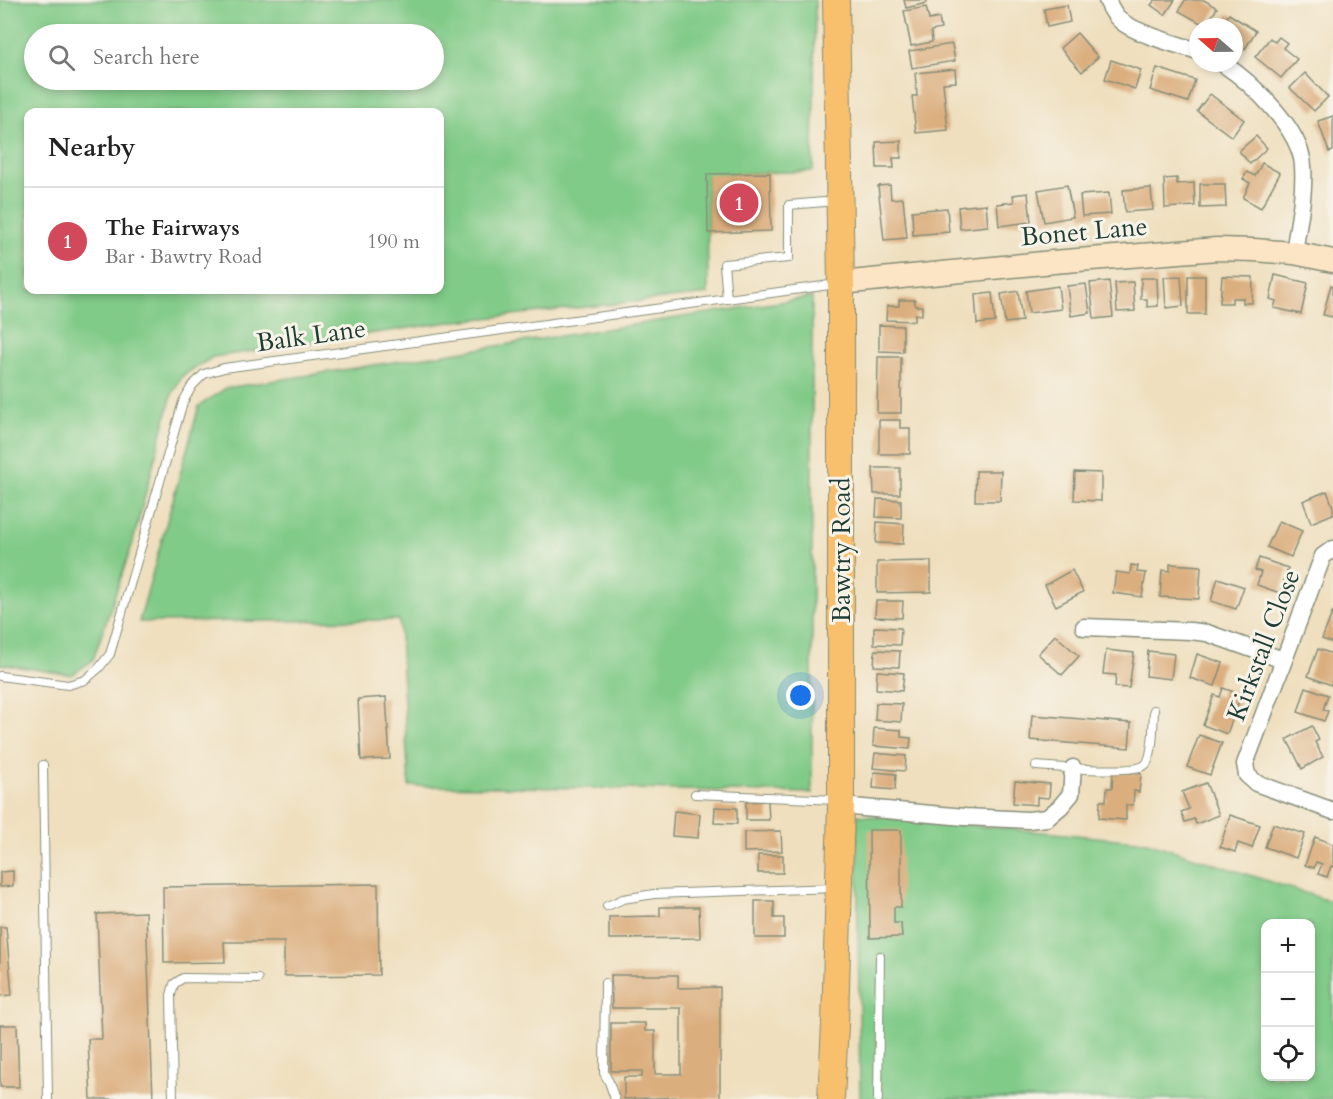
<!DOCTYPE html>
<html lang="en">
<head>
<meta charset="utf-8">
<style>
	:root { --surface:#fff; --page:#f2f2f2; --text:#222; --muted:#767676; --line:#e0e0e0; --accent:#d1495b }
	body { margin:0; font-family:Cardo,serif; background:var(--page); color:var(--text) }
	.controls { position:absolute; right:18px; bottom:18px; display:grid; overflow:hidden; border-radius:12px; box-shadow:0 3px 9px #0003 }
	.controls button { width:54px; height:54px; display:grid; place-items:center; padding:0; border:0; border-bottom:2px solid var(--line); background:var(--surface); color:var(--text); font:30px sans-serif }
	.compass { position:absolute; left:1189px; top:18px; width:54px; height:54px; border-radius:50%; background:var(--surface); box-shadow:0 3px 9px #0003; rotate:290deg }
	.you { position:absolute; left:801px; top:696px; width:21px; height:21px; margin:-15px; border:4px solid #fff; border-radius:50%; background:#1a73e8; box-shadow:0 0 0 9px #1a73e833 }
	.badge { display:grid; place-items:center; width:39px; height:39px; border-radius:50%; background:var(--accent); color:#fff; font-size:20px; font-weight:700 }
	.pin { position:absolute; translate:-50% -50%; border:3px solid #fff; box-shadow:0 2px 6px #0006 }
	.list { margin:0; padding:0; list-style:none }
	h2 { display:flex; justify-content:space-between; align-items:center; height:78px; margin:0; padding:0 24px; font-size:26px }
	h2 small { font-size:20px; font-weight:400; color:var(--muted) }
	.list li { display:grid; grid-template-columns:39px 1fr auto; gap:18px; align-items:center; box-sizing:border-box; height:108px; padding:0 24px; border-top:2px solid var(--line) }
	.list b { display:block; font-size:22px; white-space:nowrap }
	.list p { margin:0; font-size:20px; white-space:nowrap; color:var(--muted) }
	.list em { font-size:20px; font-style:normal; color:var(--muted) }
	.icon { flex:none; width:33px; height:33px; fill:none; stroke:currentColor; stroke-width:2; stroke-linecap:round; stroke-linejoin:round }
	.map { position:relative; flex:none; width:1333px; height:1099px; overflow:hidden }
	.search { position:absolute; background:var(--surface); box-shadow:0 3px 9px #0003; left:24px; top:24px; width:420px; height:66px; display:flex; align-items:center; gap:15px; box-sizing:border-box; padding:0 21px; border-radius:33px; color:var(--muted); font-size:22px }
	.panel { position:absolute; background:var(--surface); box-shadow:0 3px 9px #0003; left:24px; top:108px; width:420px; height:186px; border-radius:12px }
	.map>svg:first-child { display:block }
	.green { fill:#81cb88; stroke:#50845e; stroke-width:1.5; fill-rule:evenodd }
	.building { fill:#dbae7e }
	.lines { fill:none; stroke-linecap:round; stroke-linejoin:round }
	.service-casing { stroke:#878e79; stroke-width:10 }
	.minor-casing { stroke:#878e79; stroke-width:19 }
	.secondary-casing { stroke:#878e79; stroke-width:25 }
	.primary-casing { stroke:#878e79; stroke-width:28 }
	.service { stroke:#fff; stroke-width:8 }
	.minor { stroke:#fff; stroke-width:16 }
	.secondary { stroke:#fce5c4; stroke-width:22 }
	.primary { stroke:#f8bf6c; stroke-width:26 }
	.labels { text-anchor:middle; stroke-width:6; stroke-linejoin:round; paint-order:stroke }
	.street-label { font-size:26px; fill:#1f3d34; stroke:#f7f3e8 }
</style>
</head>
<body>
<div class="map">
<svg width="1333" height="1099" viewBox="0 0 1333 1099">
	<rect width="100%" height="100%" fill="#f7f3e8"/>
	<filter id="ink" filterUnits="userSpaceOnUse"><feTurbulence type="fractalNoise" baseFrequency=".0167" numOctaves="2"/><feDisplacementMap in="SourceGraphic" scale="12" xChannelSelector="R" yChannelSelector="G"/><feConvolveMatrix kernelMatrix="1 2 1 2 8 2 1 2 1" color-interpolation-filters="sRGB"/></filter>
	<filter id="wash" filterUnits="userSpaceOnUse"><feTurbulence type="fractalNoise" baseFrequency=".008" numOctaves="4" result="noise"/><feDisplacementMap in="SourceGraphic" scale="24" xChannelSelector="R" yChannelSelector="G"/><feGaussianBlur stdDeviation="1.35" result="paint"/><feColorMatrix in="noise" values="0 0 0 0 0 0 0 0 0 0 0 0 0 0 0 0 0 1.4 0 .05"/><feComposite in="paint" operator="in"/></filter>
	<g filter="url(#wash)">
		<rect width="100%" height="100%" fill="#efdfbe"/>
		<g class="green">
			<path d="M0,0H815L813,171L707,175L708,294L457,321L213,357L183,375L172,394L132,545L93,660L72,675L0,664ZM34,34H434V80H34ZM28,112H440V290H28Z"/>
			<polygon points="812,297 812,793 588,788 409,786 399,620 139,622 199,406 226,388"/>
			<path d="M857,815L1076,835L1147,842L1333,902V1099H860ZM1266,924H1310V1076H1266Z"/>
		</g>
		<g id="blocks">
			<g class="building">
				<polygon points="904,0 927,0 927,3 906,8"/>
				<polygon points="1155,0 1175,0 1165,15 1151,5"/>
				<polygon points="1185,0 1204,0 1217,8 1206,26 1179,11"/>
				<polygon points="1067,5 1070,22 1047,27 1044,9"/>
				<polygon points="926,7 929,20 939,18 941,29 931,31 932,42 911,46 904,11"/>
				<polygon points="1229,14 1256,31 1245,49 1234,42 1234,27 1221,27"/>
				<polygon points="1077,33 1098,57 1082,72 1060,48"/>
				<polygon points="1279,37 1287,43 1283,48 1297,59 1281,78 1255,57 1270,38 1275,42"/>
				<polygon points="952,44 955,61 912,68 909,51"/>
				<polygon points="1111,60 1141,70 1135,89 1105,79"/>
				<polygon points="1157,68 1195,80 1188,102 1150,90"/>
				<polygon points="955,69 956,82 943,83 948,130 916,133 912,96 917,96 915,73"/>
				<polygon points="1305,73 1328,97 1314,111 1290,88"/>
				<polygon points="1210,94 1244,120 1232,137 1197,111"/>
				<polygon points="1333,116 1333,151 1329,152 1318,121"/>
				<polygon points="1256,136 1267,148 1250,164 1239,151"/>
				<polygon points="901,141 901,158 893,158 894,168 877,168 876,142"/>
				<polygon points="1262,163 1280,173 1261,208 1243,198 1250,183 1243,179 1247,172 1255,176"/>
				<polygon points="770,173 771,231 708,233 707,174"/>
				<polygon points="1177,178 1177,184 1194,183 1195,206 1165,208 1164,179"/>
				<polygon points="1200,184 1225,184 1226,207 1200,208"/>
				<polygon points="890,185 891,199 903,198 907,238 884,240 878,186"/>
				<polygon points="1067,185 1073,217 1044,222 1038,190"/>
				<polygon points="1151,188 1153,210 1125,212 1123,190"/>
				<polygon points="1028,193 1031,222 999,226 997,204 1014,202 1013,195"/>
				<polygon points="1109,193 1111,214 1082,216 1080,195"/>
				<polygon points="986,204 988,226 960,229 958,207"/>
				<polygon points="947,208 949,232 913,235 912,211"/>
				<polygon points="1275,275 1308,283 1301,314 1274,308 1276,301 1270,299"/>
				<polygon points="1181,276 1183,306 1166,308 1164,277"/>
				<rect x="1188" y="276" width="17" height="38"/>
				<polygon points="1222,276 1253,277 1252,303 1243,303 1243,298 1232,298 1232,303 1220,303"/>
				<polygon points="1141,278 1157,278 1158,306 1147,307 1147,299 1141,299"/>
				<polygon points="1109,281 1113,317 1094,319 1090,283"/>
				<polygon points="1133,282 1135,311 1117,312 1115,283"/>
				<polygon points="1086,284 1090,313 1071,316 1067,286"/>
				<polygon points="1331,285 1333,286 1333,317 1323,315"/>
				<polygon points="1058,286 1061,309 1029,313 1026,291"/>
				<polygon points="1018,291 1022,321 1005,323 1001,294"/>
				<polygon points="992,293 995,322 977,324 975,295"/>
				<polygon points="899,300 915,300 915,306 922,306 922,315 915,314 915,321 886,320 887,306 899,306"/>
				<polygon points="879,325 903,326 903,352 879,351"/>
				<polygon points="878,357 901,357 901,413 877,413"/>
				<polygon points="879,420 900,420 900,428 910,428 910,454 879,454"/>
				<polygon points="873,468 900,468 900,494 874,494"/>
				<polygon points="976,471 1001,471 1000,501 975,501"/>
				<polygon points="1075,472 1101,473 1101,501 1074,500"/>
				<polygon points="1327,491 1333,507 1333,514 1311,523 1303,501"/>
				<polygon points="877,499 901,500 901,518 876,517"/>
				<polygon points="1279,521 1302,531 1291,557 1267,547"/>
				<polygon points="877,522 904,524 903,544 876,543"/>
				<polygon points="1259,558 1288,568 1280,593 1257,585 1261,572 1255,570"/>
				<polygon points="931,561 931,592 877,593 877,562"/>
				<polygon points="1170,564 1201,566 1199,599 1160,597 1162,570 1170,571"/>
				<polygon points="1131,565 1138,566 1137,572 1146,573 1142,597 1113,593 1116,572 1130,574"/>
				<polygon points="1072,570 1083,592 1056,606 1045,585"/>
				<polygon points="1218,578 1244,587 1236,609 1211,601"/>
				<polygon points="876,601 903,601 902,618 875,617"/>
				<polygon points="1333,611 1333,643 1322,639"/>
				<polygon points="874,627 901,628 900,645 874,644"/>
				<polygon points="1055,635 1079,656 1062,675 1038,654"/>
				<polygon points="1318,649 1333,654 1333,678 1331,685 1308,676"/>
				<polygon points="875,650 900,651 899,667 874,666"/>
				<polygon points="1106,650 1134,653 1129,688 1115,687 1116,675 1103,674"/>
				<polygon points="1148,651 1174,654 1171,679 1146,676"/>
				<polygon points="1197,654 1223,663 1215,686 1190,678"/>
				<polygon points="877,671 904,673 902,691 876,689"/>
				<polygon points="1306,687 1328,695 1323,710 1328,711 1324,721 1298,712"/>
				<polygon points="1223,688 1241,695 1227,734 1203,725 1214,695 1220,697"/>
				<polygon points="386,697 390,759 361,760 358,699"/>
				<polygon points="876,703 902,704 901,722 875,720"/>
				<polygon points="1032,715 1131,723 1129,748 1030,740"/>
				<polygon points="1312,726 1319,740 1315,742 1323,757 1302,769 1287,739"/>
				<polygon points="874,728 901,730 901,737 911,738 910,749 873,746"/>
				<polygon points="1199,735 1222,743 1210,775 1187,767"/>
				<polygon points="875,753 906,756 905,771 873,768"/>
				<polygon points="874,772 896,774 895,790 873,788"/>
				<polygon points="1113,772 1141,774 1139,792 1134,791 1133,805 1126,805 1126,820 1099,818 1100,801 1106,801 1107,788 1112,788"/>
				<polygon points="1015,781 1050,784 1049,798 1037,797 1037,805 1013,803"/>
				<polygon points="1206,783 1219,815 1196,824 1194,819 1185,822 1181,812 1189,809 1182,792"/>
				<polygon points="768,801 769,820 746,820 746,802"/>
				<polygon points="715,807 737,808 737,824 714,823"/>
				<polygon points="674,811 700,814 698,838 672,836"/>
				<polygon points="1230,815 1260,825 1252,848 1238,843 1235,852 1220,847"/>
				<polygon points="1273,824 1305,834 1296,858 1265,847"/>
				<polygon points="869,830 901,830 901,907 894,907 894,923 901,923 902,937 870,938"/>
				<polygon points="781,831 782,851 744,852 744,832"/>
				<polygon points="1315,837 1333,844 1333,867 1331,866 1327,877 1318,874 1322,864 1316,862 1314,868 1305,865"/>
				<rect x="758" y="855" width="25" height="18"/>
				<polygon points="13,871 13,886 0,887 0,872"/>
				<polygon points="378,884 379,975 284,976 284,942 224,942 225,962 164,963 163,887"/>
				<polygon points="755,901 774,901 774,918 784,918 784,938 755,938"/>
				<polygon points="660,907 699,907 700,938 609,939 609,917 660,916"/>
				<polygon points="146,912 153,1099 91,1099 88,1039 102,1039 97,914"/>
				<polygon points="0,927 6,927 12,995 0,996"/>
				<polygon points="611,975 678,975 678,988 720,987 720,1099 681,1099 681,1097 624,1099 624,1077 642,1077 642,1071 611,1071 611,1023 645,1023 645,1031 655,1031 655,1074 681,1074 681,1008 612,1008"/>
				<polygon points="0,1025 17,1025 19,1087 0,1087"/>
			</g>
		</g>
	</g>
	<g filter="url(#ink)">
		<use href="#blocks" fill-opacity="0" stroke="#878e79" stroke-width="1.5"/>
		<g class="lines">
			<defs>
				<g id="service">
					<polyline points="727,299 724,264 789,258 789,205 836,201"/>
					<polyline points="0,676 68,685 85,680 99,668 110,654 183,402 192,386 204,374 224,368 837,284"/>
					<polyline points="43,765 48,1099"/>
					<path d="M1036,766C1054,767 1134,774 1145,765C1154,757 1153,722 1154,710"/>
					<polyline points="695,794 838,800"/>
					<polyline points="607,906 623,899 654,894 835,888"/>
					<polyline points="605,983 604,1073 609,1082 615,1099"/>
					<polyline points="173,1099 171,995 174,984 183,978 258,979"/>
					<polyline points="878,1099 880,956"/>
				</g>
				<g id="minor">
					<path d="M1107,0C1110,7 1114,15 1120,20C1133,33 1179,45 1198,51"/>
					<path d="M1222,63C1251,82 1301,129 1303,166C1305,195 1298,224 1294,253"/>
					<polyline points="1333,549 1323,556 1245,764 1247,775 1256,783 1333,811"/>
					<polyline points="1084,627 1190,631 1207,633 1283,660"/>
					<polyline points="841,806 965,817 1028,820 1047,818 1060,807 1071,794 1073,768"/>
				</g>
				<polyline id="secondary" points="841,283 1053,262 1217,249 1254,250 1294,253 1333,261"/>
				<polyline id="primary" points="831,1099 835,1025 841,806 841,283 836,0"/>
			</defs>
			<use href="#service" class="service-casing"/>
			<use href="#minor" class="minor-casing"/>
			<use href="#secondary" class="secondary-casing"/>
			<use href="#primary" class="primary-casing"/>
			<use href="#service" class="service"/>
			<use href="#minor" class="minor"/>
			<use href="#secondary" class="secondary"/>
			<use href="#primary" class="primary"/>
		</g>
	</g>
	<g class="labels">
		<g class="street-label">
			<text transform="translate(1084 231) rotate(-5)" y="9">Bonet Lane</text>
			<text transform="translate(311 335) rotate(-8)" y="9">Balk Lane</text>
			<text transform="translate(841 550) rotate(-90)" y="9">Bawtry Road</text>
			<text transform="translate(1263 645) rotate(-69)" y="9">Kirkstall Close</text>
		</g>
	</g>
</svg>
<div class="controls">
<button>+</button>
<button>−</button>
<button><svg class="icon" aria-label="locate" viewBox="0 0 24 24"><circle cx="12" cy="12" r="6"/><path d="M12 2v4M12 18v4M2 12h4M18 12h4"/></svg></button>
</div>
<svg class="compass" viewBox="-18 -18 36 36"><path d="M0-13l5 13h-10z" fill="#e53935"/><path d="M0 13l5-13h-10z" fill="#767676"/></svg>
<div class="you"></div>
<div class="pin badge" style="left:739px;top:203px">1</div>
<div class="search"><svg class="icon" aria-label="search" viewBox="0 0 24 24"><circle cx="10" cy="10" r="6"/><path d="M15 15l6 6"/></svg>Search here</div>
<section class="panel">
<h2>Nearby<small></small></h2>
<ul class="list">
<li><span class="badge">1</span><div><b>The Fairways</b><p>Bar · Bawtry Road</p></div><em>190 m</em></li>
</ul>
</section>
</div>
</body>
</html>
